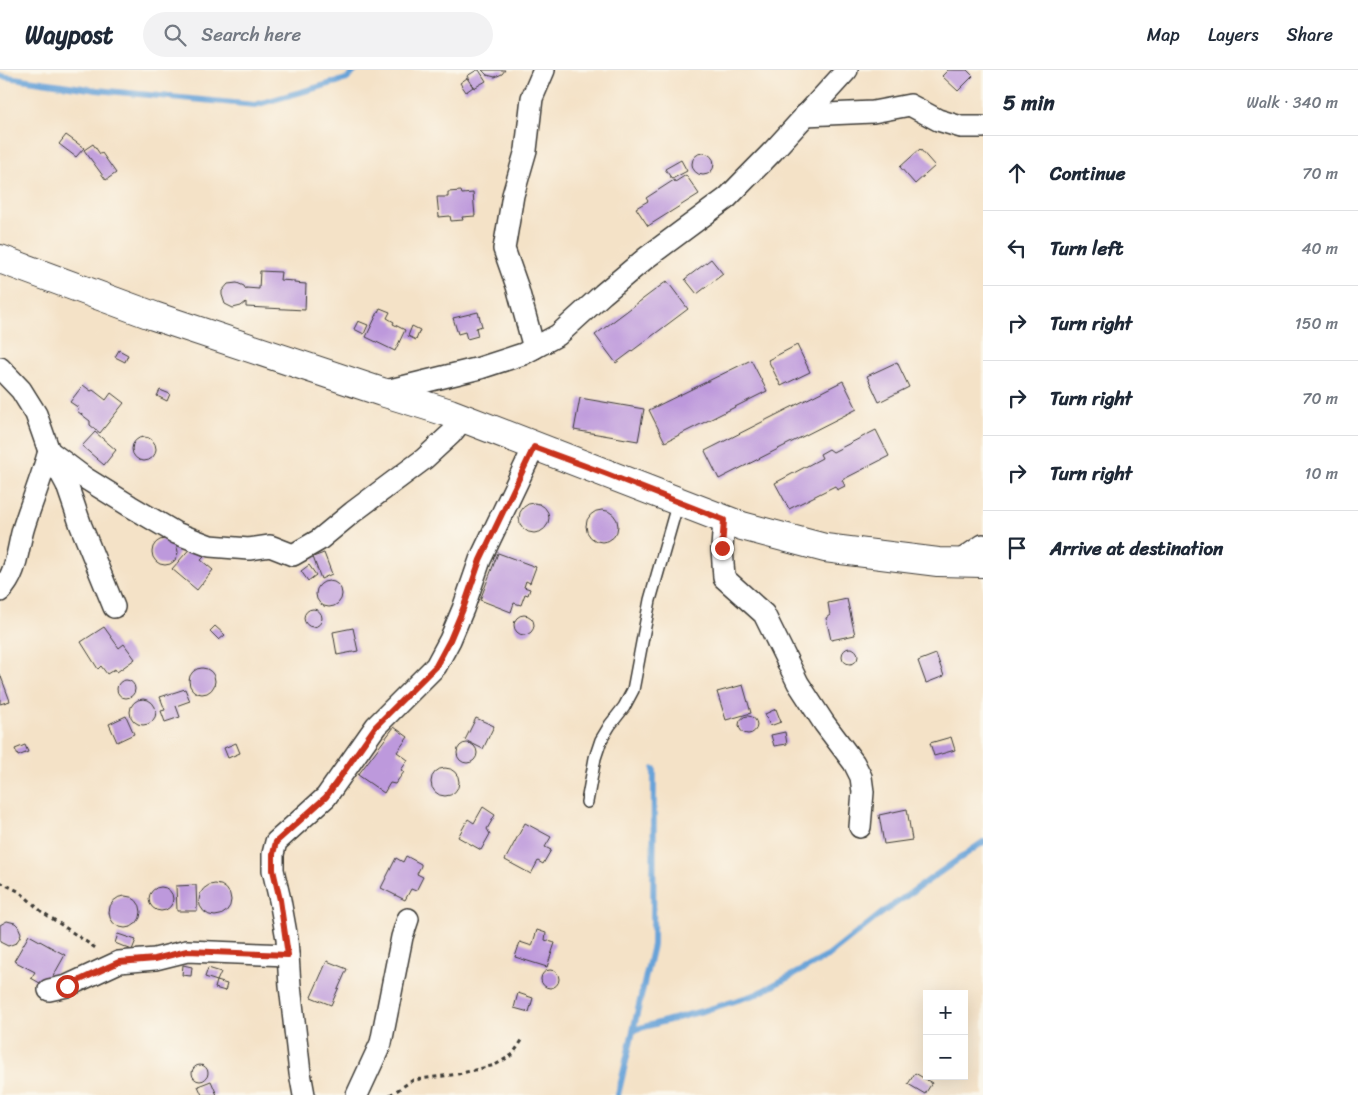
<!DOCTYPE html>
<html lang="en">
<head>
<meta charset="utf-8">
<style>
	:root { --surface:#fff; --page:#f2f2f3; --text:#1f2937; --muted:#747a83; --line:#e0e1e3 }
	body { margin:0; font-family:Sriracha,sans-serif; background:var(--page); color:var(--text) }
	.controls { position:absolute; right:15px; bottom:15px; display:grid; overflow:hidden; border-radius:0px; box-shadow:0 5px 20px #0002 }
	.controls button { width:45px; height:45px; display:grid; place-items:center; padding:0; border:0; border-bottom:1px solid var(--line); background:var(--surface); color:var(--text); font:25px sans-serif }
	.stop { position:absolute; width:15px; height:15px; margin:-11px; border:4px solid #c8321e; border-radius:50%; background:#fff }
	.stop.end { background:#c8321e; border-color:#fff; box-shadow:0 1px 5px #0008 }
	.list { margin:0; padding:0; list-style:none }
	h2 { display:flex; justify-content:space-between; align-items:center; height:65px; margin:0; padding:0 20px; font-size:21px }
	h2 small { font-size:16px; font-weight:400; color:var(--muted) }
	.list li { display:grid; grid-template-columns:32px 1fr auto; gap:15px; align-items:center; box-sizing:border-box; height:75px; padding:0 20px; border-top:1px solid var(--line) }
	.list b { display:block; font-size:19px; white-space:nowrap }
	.list em { font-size:16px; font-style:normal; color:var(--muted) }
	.icon { flex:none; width:28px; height:28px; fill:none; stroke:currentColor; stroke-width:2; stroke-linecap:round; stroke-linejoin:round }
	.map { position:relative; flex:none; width:983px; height:1025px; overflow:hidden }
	header { display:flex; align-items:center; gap:30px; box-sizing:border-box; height:70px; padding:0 25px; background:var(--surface); border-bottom:1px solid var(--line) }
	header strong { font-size:24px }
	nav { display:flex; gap:28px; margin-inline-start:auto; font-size:18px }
	.search { width:350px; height:45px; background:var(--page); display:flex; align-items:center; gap:12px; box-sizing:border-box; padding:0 18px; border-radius:28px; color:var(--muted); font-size:19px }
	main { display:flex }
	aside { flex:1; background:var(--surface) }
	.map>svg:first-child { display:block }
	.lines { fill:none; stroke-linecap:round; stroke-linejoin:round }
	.stream { stroke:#68a3d8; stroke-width:6 }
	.building { fill:#bd99dc }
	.lane-casing { stroke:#3c3a36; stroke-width:14 }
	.street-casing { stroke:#3c3a36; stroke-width:24 }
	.secondary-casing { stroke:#3c3a36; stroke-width:30 }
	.path { stroke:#3c3a36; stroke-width:3; stroke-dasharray:4 4; stroke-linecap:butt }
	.lane { stroke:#fff; stroke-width:11 }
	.street { stroke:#fff; stroke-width:21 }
	.secondary { stroke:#fff; stroke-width:28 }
	.route { stroke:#c8321e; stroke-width:6 }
</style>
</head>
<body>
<header>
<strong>Waypost</strong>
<div class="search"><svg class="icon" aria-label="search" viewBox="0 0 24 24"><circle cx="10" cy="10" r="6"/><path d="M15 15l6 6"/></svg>Search here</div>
<nav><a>Map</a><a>Layers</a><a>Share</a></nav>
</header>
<main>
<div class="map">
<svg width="983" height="1025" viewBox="0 0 983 1025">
	<rect width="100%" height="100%" fill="#fbf7ec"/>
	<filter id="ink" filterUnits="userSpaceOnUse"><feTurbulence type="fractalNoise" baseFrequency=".02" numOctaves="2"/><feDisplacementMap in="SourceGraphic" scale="10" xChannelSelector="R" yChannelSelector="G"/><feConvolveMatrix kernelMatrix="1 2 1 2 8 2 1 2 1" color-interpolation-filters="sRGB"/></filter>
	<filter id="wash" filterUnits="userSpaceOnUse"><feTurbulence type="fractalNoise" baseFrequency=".0096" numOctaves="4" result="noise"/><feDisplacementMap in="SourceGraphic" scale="20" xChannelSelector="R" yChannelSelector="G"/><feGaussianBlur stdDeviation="1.12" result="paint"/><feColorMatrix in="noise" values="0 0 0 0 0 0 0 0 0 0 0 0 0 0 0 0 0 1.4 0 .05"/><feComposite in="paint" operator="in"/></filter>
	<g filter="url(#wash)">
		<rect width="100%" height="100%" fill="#f4e2c7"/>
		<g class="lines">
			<g class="stream">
				<polyline points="0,6 97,20 255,35 347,9 356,0"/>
				<polyline points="633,960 706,940 757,924 828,886 882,843 983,772"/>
				<polyline points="618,1025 653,875 654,699"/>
			</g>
		</g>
		<g id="blocks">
			<g class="building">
				<polygon points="477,0 479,0 486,11 474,18 467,6"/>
				<polygon points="482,0 505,0 502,4 495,7 487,5"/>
				<polygon points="948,0 967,0 973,6 958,21 942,6"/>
				<polygon points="467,8 473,17 466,22 460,13"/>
				<polygon points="66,65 84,78 76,87 59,74"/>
				<polygon points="93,74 100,84 102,83 116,103 106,110 84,80"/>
				<polygon points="920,79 935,96 915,114 900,97"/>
				<circle cx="703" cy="94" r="11"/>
				<polygon points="681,90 687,101 672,109 665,99"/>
				<polygon points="686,105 699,124 648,156 636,138 648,131 646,128 674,110 675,112"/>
				<polygon points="461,121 462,124 473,123 475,146 462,147 463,150 451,151 450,146 439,147 437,127 448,127 448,122"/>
				<polygon points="711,189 723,204 697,224 685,209"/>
				<polygon points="260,201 281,202 280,210 294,211 294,213 306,214 305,240 246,237 246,232 241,236 233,238 225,234 222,225 222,221 228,214 237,213 244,216 246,220 246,218 259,219"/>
				<polygon points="667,211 688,239 616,293 595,265"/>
				<polygon points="380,238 390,242 387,248 394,252 393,254 405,260 395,281 366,267"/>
				<polygon points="478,242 482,256 476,258 478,266 467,269 465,262 458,264 453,248"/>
				<polygon points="358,251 368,255 364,264 354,259"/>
				<polygon points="412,256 420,260 416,270 408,266"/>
				<polygon points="797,275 810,302 781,316 768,290"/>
				<polygon points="119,280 128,285 125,292 115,287"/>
				<polygon points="751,290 767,321 665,372 649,340"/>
				<polygon points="897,292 909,317 879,332 867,306"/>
				<polygon points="843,311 857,339 719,409 705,381"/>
				<polygon points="83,315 91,321 93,320 106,330 111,323 124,333 100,363 90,355 90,351 77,341 79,338 70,332"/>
				<polygon points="160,320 170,324 167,331 157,326"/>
				<polygon points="580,328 644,339 638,371 574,360"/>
				<polygon points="876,360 889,386 842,410 845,416 837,420 835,416 789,439 775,413 822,388 820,384 829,379 833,382"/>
				<polygon points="95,362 116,380 104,395 82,376"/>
				<circle cx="144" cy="379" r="12"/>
				<circle cx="534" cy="448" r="15"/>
				<circle cx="602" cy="456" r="16"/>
				<circle cx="165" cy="482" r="13"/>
				<polygon points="192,476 204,487 201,490 213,500 197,520 172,499"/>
				<polygon points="324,483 332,504 321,509 313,487"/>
				<polygon points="498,483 536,497 530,513 526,511 524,517 530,519 528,525 525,524 521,535 514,533 511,542 480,530"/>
				<polygon points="309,495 316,505 308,511 301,501"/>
				<circle cx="329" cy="524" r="13"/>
				<polygon points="847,529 855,565 831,570 826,548 830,545 828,533"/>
				<circle cx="313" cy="548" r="9"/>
				<circle cx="524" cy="555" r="10"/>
				<polygon points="215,556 225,565 219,570 210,561"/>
				<polygon points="104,557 119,578 124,574 135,589 117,602 115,599 107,604 101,596 98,599 81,572"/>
				<polygon points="353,558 358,581 337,585 333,562"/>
				<circle cx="850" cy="586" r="8"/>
				<polygon points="936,584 944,606 926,613 918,591"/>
				<circle cx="202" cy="611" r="13"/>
				<polygon points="0,604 10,631 0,634"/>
				<circle cx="126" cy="619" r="9"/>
				<polygon points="743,615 751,643 726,650 717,622"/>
				<polygon points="185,619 190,631 176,636 180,647 165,652 161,641 165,640 160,627"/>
				<circle cx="143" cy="642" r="13"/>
				<polygon points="776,639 781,652 770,656 765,644"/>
				<polygon points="126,646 134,664 117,672 109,654"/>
				<circle cx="748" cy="655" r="9"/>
				<polygon points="476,648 494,656 483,679 465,670"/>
				<polygon points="394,657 408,667 397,682 408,690 401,700 404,702 395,714 390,713 384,723 358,705"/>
				<polygon points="785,662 787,674 774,676 771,665"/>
				<polygon points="951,667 955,680 934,686 930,673"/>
				<polygon points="236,673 240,683 228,688 224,678"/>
				<circle cx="467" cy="683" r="10"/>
				<polygon points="25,675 28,682 18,686 15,679"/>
				<circle cx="445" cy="712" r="14"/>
				<polygon points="483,737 495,745 487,759 490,764 481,780 458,767 468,749 474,753"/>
				<polygon points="907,739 912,770 884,774 879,745"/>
				<polygon points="525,753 551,767 545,777 551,780 543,794 538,791 531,804 505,790"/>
				<polygon points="406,786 421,794 421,796 417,804 423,807 416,821 411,819 405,830 381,818 396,788 403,792"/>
				<circle cx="215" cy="830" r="16"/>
				<polygon points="196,815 197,841 177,841 176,816"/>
				<circle cx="161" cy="829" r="12"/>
				<circle cx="125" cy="842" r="16"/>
				<polygon points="7,851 15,853 18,856 21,863 20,867 16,873 8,876 0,872 0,855"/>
				<polygon points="537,860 546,863 545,870 555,873 547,897 515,887 520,872 532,876"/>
				<polygon points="118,864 136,870 132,880 115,873"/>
				<polygon points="29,865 65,885 47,917 31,908 35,902 14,891"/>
				<polygon points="327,891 347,899 331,935 311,927"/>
				<polygon points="183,895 192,897 191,906 182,905"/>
				<polygon points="208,898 221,902 217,911 205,907"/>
				<circle cx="550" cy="909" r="9"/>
				<polygon points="217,911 227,914 225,921 215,918"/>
				<polygon points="518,923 533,928 529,942 514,938"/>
				<circle cx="200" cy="1003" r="8"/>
				<polygon points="915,1003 932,1013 925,1024 908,1014"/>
				<polygon points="211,1011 217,1025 202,1025 198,1016"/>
			</g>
		</g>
	</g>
	<g filter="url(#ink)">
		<use href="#blocks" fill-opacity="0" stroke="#3c3a36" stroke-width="1"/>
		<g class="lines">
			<defs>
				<polyline id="lane" points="587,732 595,688 601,670 610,655 624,637 633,620 650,530 678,432"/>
				<g id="street">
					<polyline points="805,45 873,42 910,35 938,50 961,57 983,57"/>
					<polyline points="534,278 517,216 504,179 513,125 526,80 532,28 544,0"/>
					<polyline points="0,298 21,320 36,344 49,381 67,415 81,456 114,537"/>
					<polyline points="382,322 480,298 523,284 558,265 603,224 646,188 727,128 773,81 847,0"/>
					<polyline points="724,450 722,478 724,508 764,544 798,613 824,653 854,693 861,707 863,722 860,757"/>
					<polyline points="957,493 983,475"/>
					<path d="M0,521C18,503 17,478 24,456C32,431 42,407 49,381L85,408L130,436L176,463L210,476L249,479L270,476L293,485L319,470L353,442L424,389L451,364L464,348"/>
					<polyline points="49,920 67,916 119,892 155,889 187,881 288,885"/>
					<polyline points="304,1025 300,1003 290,916 287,869 280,830 273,800 273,784 276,772 326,727 376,656 436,596 450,570 463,539 480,490 534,377"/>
					<polyline points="357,1025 381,973 402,867 408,849"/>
				</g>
				<polyline id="secondary" points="0,189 154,246 382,322 450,343 742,456 825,478 938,492 983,493"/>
			</defs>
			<use href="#lane" class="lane-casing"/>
			<use href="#street" class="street-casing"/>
			<use href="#secondary" class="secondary-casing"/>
			<g class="path">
				<polyline points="0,812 20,822 41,841 97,879"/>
				<polyline points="390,1025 413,1010 458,1004 495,995 512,985 523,969"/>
			</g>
			<use href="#lane" class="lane"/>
			<use href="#street" class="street"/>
			<use href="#secondary" class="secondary"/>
		</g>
	</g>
	<g class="lines" filter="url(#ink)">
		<polyline class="route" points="67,916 119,892 155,889 187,881 288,885 280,830 273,800 273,784 276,772 326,727 376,656 436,596 450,570 463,539 480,490 534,377 607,404 724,450 722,478"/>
	</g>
</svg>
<div class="controls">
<button>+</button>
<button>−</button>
</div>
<div class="stop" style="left:67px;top:916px"></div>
<div class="stop end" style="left:722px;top:478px"></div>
</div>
<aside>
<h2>5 min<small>Walk · 340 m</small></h2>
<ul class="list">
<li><svg class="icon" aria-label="ahead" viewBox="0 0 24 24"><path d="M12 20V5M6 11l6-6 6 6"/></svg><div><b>Continue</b></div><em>70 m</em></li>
<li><svg class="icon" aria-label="left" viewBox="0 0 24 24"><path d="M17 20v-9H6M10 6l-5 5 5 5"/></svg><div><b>Turn left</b></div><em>40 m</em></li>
<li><svg class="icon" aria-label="right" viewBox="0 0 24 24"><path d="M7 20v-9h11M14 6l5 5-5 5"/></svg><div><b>Turn right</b></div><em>150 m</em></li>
<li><svg class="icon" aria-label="right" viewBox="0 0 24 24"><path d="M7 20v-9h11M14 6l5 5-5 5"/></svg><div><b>Turn right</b></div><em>70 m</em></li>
<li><svg class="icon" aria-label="right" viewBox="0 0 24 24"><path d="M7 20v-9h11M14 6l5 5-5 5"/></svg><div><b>Turn right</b></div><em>10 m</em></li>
<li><svg class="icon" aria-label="arrive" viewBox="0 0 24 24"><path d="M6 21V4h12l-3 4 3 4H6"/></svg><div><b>Arrive at destination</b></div></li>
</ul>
</aside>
</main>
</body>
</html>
